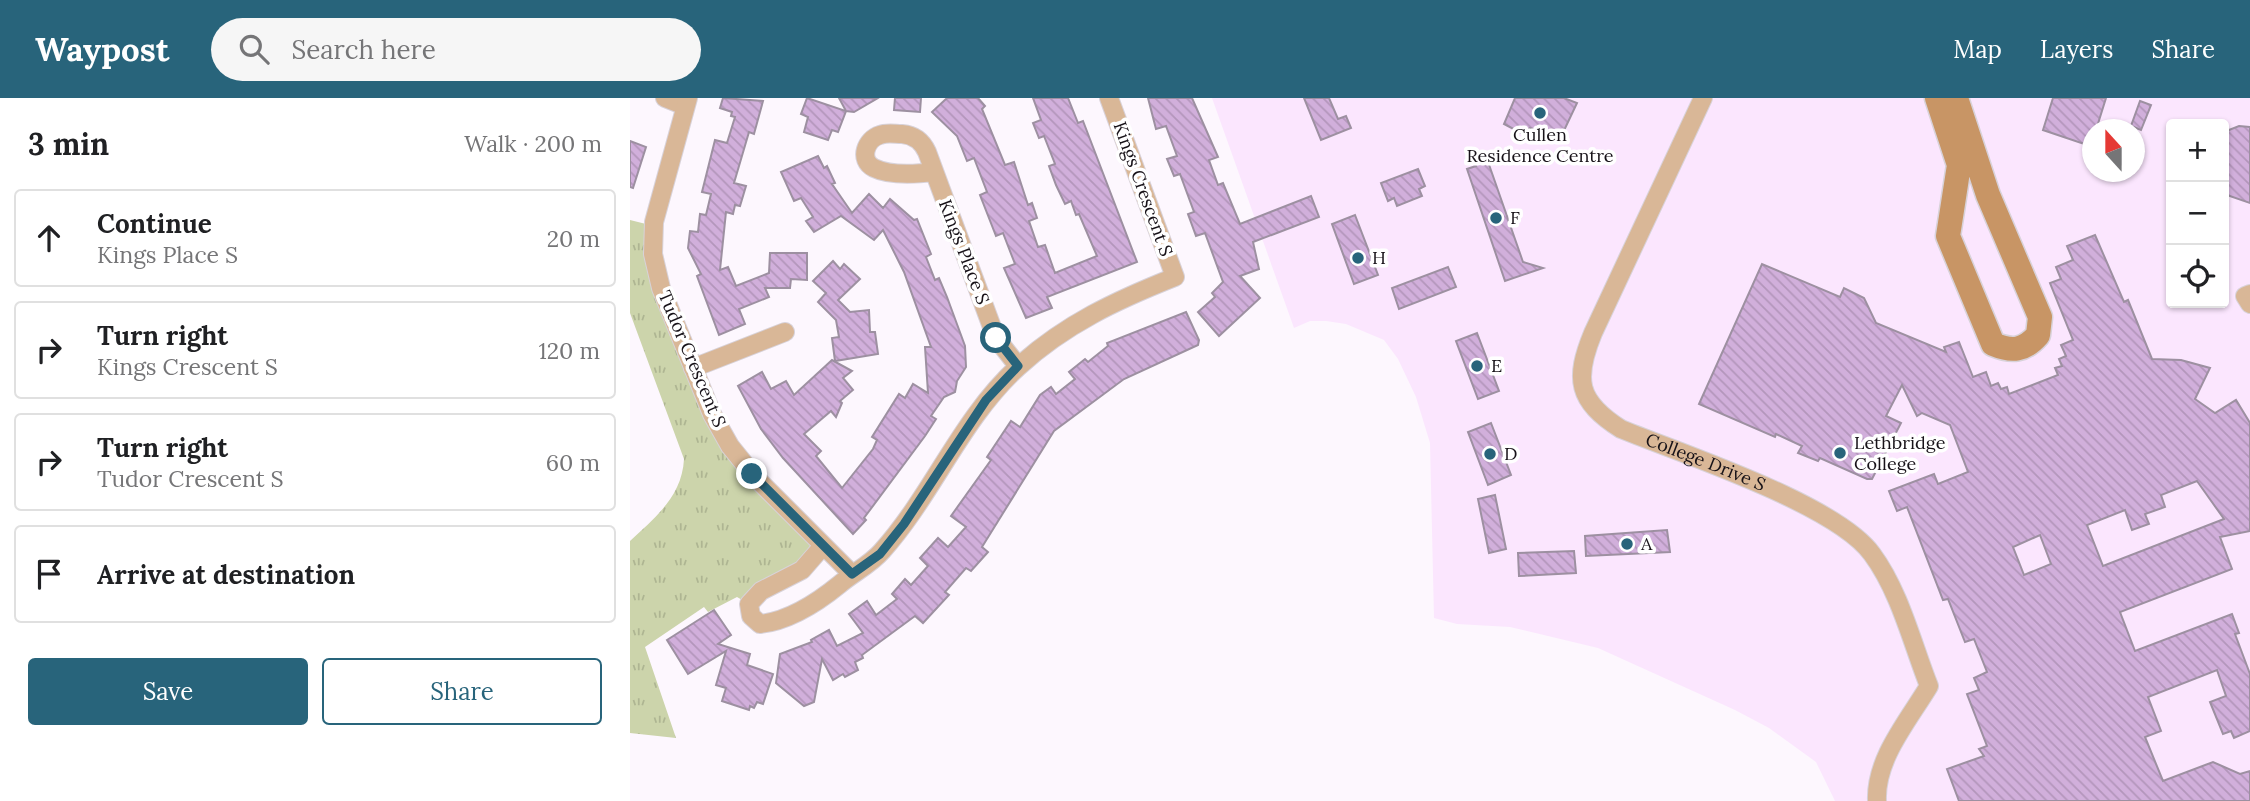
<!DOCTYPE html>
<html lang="en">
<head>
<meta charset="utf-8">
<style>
	:root { --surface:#fff; --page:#f6f6f6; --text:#202124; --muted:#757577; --line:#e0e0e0; --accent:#28647b }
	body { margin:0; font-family:Lora,serif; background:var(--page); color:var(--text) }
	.controls { position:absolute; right:21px; top:21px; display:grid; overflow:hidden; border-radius:7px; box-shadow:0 2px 5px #0004 }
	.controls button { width:63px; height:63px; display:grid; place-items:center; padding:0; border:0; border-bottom:2px solid var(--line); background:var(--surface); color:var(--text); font:35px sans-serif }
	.compass { position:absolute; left:1452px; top:21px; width:63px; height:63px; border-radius:50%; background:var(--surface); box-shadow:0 2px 5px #0004; rotate:339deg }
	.stop { position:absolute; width:21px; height:21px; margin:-16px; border:5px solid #28647b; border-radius:50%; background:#fff }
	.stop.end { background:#28647b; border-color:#fff; box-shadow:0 2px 7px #0008 }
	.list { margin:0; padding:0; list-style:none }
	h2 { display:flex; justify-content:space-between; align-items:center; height:91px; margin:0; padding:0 28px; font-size:30px }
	h2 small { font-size:23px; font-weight:400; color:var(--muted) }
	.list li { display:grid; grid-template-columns:46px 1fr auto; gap:21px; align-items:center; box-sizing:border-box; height:98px; margin:0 14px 14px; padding:0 14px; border:2px solid var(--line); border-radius:7px }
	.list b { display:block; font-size:26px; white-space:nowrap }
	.list p { margin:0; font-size:23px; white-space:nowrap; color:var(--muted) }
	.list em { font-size:23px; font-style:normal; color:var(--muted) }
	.actions { display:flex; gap:14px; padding:21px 28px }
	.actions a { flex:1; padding:16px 0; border:2px solid var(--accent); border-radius:7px; text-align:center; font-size:24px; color:var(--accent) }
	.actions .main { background:var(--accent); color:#fff }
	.icon { flex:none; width:38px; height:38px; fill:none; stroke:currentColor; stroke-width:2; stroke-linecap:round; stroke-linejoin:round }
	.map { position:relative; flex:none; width:1620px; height:703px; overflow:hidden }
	header { display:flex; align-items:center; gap:42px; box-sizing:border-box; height:98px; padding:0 35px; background:var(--accent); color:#fff }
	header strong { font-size:33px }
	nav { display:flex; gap:38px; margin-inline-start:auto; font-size:24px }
	.search { width:490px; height:63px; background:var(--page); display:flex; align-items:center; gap:18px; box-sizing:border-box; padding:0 24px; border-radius:38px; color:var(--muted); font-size:26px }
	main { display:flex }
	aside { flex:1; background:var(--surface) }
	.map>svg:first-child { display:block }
	.built { fill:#fbe6fe; fill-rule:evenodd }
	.grass { fill:url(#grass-tufts) }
	.building { fill:url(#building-back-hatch); stroke:#9d90a1; stroke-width:2; fill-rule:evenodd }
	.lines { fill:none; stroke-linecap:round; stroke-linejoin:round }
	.street-casing { stroke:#d8d2d9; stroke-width:20 }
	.secondary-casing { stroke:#d8d2d9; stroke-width:27 }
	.street { stroke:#d9b797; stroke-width:18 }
	.secondary { stroke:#c89565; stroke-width:24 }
	.route { stroke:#28647b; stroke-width:9 }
	.poi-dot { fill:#28647b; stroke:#fff; stroke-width:2.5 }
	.labels { text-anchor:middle; stroke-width:7; stroke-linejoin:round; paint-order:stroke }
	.poi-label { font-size:18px; fill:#171218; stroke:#fff; text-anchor:start }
	.street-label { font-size:18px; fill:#171218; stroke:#fff }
</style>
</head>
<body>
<header>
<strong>Waypost</strong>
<div class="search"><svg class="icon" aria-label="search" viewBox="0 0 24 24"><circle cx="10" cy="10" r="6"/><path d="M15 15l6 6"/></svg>Search here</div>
<nav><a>Map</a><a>Layers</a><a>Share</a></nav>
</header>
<main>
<aside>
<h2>3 min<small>Walk · 200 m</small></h2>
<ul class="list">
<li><svg class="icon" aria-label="ahead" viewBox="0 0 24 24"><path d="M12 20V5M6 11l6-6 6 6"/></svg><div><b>Continue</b><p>Kings Place S</p></div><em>20 m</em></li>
<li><svg class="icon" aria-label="right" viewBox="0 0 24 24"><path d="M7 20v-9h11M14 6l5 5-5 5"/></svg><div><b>Turn right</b><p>Kings Crescent S</p></div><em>120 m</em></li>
<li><svg class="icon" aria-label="right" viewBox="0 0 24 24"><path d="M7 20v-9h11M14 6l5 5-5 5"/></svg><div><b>Turn right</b><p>Tudor Crescent S</p></div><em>60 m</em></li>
<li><svg class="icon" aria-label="arrive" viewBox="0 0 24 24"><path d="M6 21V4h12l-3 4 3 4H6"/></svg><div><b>Arrive at destination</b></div></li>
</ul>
<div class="actions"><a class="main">Save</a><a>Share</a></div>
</aside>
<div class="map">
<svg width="1620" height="703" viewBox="0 0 1620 703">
	<defs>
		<pattern id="grass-tufts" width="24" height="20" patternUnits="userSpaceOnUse" patternTransform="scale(1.75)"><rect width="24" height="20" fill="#ccd4ab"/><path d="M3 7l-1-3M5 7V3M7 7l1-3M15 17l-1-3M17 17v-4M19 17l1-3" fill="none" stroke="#aeb592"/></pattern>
		<pattern id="building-back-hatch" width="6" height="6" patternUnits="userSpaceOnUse" patternTransform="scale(1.75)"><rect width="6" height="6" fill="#d1afdb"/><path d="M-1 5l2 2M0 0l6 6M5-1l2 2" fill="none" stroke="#b396bb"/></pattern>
	</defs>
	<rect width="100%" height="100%" fill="#fdf7fe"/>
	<path class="built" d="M582,0H1620V703H1205L1186,664L1139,630L1105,612L968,550L880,529L827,526L804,520L800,345L786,299L768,261L754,242L716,226L696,223H680L664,230ZM1541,26H1594V205H1541ZM1462,32H1504V74H1462Z"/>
	<path class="grass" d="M0,122L24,128L23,156L82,316L192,449L119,506L107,499L78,514L74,509L15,549L46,640L0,635V443C26,419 52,398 54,361L0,215Z"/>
	<g class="building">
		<polygon points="93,0 133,3 124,36 119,34 104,85 116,88 110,108 105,107 103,116 96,114 90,172 98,169 106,188 139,175 140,155 177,155 177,182 161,181 160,190 135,190 139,199 109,211 115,226 89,237 67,178 71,176 58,150 60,133 68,134 70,116 76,117 81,96 72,94 85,42 97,45 105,19 101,18 102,14 90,10"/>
		<polygon points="177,0 216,13 208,34 202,32 198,42 174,34 178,19 171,16"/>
		<polygon points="209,0 248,0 224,14 216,13"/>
		<polygon points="265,0 291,0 290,14 264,12"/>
		<polygon points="317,0 348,0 355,8 352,11 375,67 384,64 398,107 402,105 407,120 399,123 408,149 415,147 425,175 467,158 449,116 446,117 441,103 435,106 426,87 419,68 425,66 414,38 409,40 403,25 411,22 403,0 438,0 448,25 453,23 507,164 417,199 422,210 396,220 374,170 385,166 373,135 366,138 350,97 357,94 344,60 337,63 327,38 302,14"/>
		<polygon points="518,0 562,0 588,59 579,62 588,87 593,85 610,126 681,98 689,119 623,144 629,171 610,178 630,200 589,238 568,214 585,199 582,195 593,184 575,135 566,138 558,116 564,114 550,76 544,78 537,61 547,58 536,28 526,31"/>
		<polygon points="674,0 699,0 708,21 716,18 721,30 691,42"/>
		<polygon points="885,0 934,0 947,5 930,41 900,30 893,36 874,26"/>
		<polygon points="1423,0 1476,0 1466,32 1462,32 1460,48 1413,32"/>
		<polygon points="1510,3 1521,7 1511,32 1501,28"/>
		<polygon points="1609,28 1620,29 1620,105 1594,96 1594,34"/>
		<polygon points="0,43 16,49 3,90 0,89"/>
		<polygon points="188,58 194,70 197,68 205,85 202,86 222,115 239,96 253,110 260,101 284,122 287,121 301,156 296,159 305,182 309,180 317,199 335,248 336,269 327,283 325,294 314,299 301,318 306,321 295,338 234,420 236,422 223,436 153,360 131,331 108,288 132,274 141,291 156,283 164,297 202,262 222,273 213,280 223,292 210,303 212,305 206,319 201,313 174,336 191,353 186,358 212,390 243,351 247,342 242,339 269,296 275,300 283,286 298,295 295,249 301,249 274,174 253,132 244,142 211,118 184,134 176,123 183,119 171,100 164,103 151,74"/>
		<polygon points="856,58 893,164 913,170 875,183 837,71 846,68 844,62"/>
		<polygon points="788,71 795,88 789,91 792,98 767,108 764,100 758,103 751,85"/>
		<polygon points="725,117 748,177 724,186 702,126"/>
		<path d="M1465,137L1494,204L1498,202L1522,261L1551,262L1580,270L1565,301L1585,315L1606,302L1620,325V433L1590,439L1602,471L1490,514L1505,553L1602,516L1609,535L1605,536L1620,576V633L1604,640L1601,633L1593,636L1580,604L1596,598L1587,572L1518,599L1531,633L1515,639L1533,683L1583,664L1610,676L1620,673V703H1329L1317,671L1354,658L1349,651L1357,648L1337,596L1349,592L1344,580L1357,574L1344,541L1335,544L1318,501L1313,502L1277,409L1267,413L1259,393L1304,376L1308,386L1338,374L1320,327L1292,315L1287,318L1272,287L1256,318L1271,325L1242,381H1237L1190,360L1188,363L1168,355L1172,348L1146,336L1145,339L1069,306L1132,166L1210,199L1214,190L1234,200L1246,225L1316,254L1314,249L1329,244L1343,279L1356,274L1361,288L1368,285L1371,291L1377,289L1379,296L1428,277L1425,270L1432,268L1429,261L1436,258L1431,247L1443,242L1420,185L1431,181L1426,169L1443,162L1437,148ZM1567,383L1594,421L1473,468L1457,427L1495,412L1502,432L1519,426L1515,416L1535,409L1531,397ZM1410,437L1421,466L1394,477L1383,449Z"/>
		<polygon points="203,163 210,171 214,166 230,181 208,202 220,214 239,212 240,234 245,234 248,256 205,263 202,240 209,239 206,222 188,204 196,195 183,183"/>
		<polygon points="818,169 826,189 769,211 762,190"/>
		<polygon points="556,214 569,242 568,247 494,281 424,333 352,449 358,454 341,473 336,470 315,494 319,497 293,525 285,518 232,557 233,560 225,564 228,572 215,579 213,576 203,582 192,561 184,604 174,608 146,585 150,556 182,544 181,542 199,532 207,548 233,535 219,516 237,503 246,517 267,501 262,496 275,481 281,487 298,468 290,460 308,440 318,449 336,429 321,418 361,362 357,359 381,323 390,329 410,297 421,289 426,296 445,281 439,274 455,261 458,264 478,248 477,245"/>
		<polygon points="847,235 869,293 848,301 826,243"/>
		<polygon points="861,325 881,377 858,387 838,334"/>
		<polygon points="865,397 876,451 859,455 848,401"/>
		<polygon points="1037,432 1040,454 956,458 955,438"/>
		<polygon points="944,453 946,475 889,478 888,455"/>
		<polygon points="84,512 101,537 88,546 120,556 117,567 143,576 133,606 127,604 124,610 120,608 119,612 92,603 96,590 86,587 96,553 58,576 37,542"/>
	</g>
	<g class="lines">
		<defs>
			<g id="street">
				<polyline points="35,0 55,8"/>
				<polyline points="58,0 24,124 23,156 31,190 82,316 100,348 125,379 222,476"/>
				<path id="s1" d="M1073,0L963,235C944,281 947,303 991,331C1052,356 1206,406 1242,456C1270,494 1282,545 1299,588C1278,623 1245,661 1247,703"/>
				<path d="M304,74C287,76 260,78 244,70C228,62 236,41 250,37C257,34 265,36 272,36C284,37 292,43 297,54L366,240L388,268"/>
				<polyline points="1620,196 1615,198 1620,206"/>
				<polyline points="63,270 155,234"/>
				<path d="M192,449L172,472L131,493L119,506L121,518L130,526C159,523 188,504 210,486C223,475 241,466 252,453C303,396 331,321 388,269C435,226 487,202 545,179L479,0"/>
			</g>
			<path id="secondary" d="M1307,0L1329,67L1318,138L1363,246C1382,254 1394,253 1408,237L1410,219L1358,97L1326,0"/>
		</defs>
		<use href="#street" class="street-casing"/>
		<use href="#secondary" class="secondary-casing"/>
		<use href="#street" class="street"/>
		<use href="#secondary" class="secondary"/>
	</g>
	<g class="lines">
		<polyline class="route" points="122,376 222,476 250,456 274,426 356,302 388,268 366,240"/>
	</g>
	<g class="poi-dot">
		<circle cx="910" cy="15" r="7"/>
		<circle cx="866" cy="120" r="7"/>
		<circle cx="728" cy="160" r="7"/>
		<circle cx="847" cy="268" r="7"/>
		<circle cx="1210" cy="355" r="7"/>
		<circle cx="860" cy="356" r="7"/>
		<circle cx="997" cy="446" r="7"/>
	</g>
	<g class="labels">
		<g class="poi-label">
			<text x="910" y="43" text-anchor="middle">Cullen<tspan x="910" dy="21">Residence Centre</tspan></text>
			<text x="880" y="126">F</text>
			<text x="742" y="166">H</text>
			<text x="861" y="274">E</text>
			<text x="1224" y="351">Lethbridge<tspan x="1224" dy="21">College</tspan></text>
			<text x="874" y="362">D</text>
			<text x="1011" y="452">A</text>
		</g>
		<g class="street-label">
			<text transform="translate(513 91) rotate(70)" y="6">Kings Crescent S</text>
			<text transform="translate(334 154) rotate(69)" y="6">Kings Place S</text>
			<text transform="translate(62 261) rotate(67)" y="6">Tudor Crescent S</text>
			<text dy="6" stroke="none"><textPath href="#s1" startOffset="464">College Drive S</textPath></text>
		</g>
	</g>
</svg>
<div class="controls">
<button>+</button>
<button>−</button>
<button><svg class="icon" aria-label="locate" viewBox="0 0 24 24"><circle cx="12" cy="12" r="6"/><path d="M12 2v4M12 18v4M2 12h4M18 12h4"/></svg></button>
</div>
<svg class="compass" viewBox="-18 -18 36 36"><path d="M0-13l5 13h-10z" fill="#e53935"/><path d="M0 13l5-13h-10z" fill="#757577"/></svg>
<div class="stop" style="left:366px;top:240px"></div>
<div class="stop end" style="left:122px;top:376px"></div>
</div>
</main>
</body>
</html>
